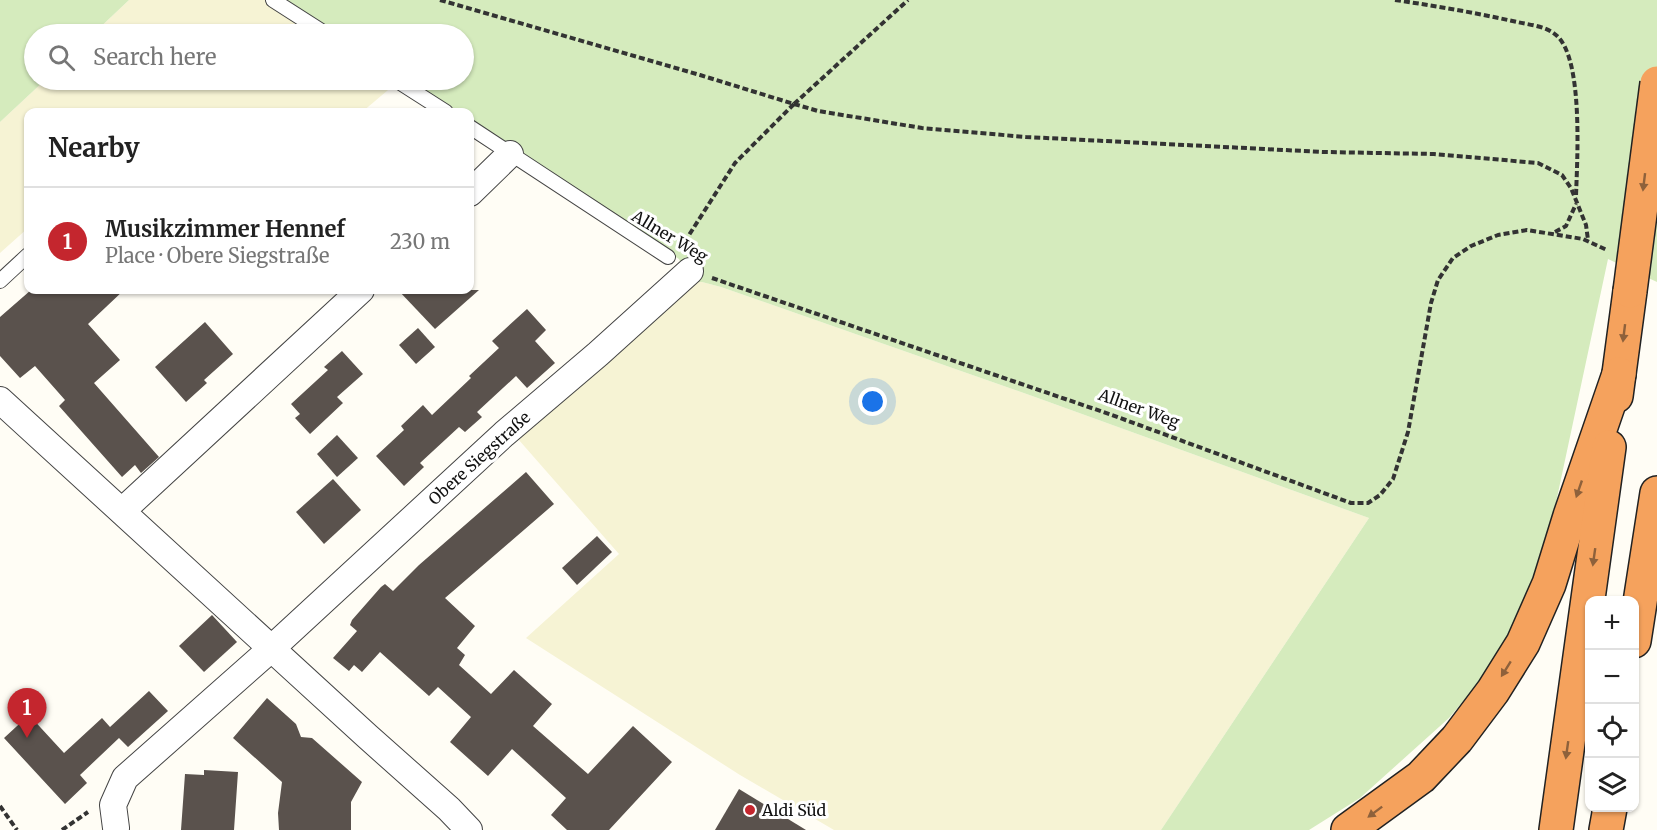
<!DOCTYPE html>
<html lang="en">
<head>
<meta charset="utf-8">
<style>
	:root { --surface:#fff; --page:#f6f6f6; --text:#222; --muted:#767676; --line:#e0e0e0; --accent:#c4262e }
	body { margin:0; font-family:Merriweather,serif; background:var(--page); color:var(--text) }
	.controls { position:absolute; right:18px; bottom:18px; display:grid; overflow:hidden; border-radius:12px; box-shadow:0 2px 4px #0004 }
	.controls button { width:54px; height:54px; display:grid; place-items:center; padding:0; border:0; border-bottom:2px solid var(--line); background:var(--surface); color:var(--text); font:30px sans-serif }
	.you { position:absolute; left:873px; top:402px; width:21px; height:21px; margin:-15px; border:4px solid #fff; border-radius:50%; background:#1a73e8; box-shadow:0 0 0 9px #1a73e833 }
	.badge { display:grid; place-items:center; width:39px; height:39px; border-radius:50%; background:var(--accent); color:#fff; font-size:20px; font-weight:700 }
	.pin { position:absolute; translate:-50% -50px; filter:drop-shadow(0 2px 3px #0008) }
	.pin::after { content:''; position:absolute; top:32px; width:21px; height:18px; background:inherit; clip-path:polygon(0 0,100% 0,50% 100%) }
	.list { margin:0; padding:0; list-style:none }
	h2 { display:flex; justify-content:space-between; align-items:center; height:78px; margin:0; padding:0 24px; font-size:26px }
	h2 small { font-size:20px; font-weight:400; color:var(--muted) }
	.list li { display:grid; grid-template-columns:39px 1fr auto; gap:18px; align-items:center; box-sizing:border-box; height:108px; padding:0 24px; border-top:2px solid var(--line) }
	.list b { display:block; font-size:22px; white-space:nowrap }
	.list p { margin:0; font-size:20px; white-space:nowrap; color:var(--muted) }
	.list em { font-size:20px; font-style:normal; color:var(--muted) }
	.icon { flex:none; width:33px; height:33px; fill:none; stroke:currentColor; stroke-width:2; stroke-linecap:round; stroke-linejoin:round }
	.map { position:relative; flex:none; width:1657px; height:830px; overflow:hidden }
	.search { position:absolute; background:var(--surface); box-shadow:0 2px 4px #0004; left:24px; top:24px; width:450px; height:66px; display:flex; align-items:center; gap:15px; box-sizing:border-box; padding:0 21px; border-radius:33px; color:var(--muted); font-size:22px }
	.panel { position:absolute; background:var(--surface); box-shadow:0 2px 4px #0004; left:24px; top:108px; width:450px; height:186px; border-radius:12px }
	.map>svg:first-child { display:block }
	.farmland { fill:#f6f3d4 }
	.green { fill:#d5ebbd }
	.building { fill:#5a524d }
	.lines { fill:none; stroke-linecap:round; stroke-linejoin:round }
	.lane-casing { stroke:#444; stroke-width:16 }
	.street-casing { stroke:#444; stroke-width:28 }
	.highway-casing { stroke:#222; stroke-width:36 }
	.path { stroke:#333; stroke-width:4; stroke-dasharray:6 3; stroke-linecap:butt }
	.lane { stroke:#fff; stroke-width:14 }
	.street { stroke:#fff; stroke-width:26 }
	.highway { stroke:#f5a25d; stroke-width:33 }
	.highway-bridge-casing { stroke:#222; stroke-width:36; stroke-linecap:butt }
	.highway-bridge { stroke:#f5a25d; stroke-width:33 }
	.oneway { fill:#8e613b }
	.poi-dot { fill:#c4262e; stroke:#fff; stroke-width:2 }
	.labels { text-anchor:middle; stroke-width:6; stroke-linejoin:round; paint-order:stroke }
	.street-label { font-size:16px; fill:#111; stroke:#fff }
	.poi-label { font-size:16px; fill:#111; stroke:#fff; text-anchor:start }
</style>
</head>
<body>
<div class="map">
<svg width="1657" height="830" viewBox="0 0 1657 830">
	<rect width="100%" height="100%" fill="#fffdf5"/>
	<g class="farmland">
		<polygon points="129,0 265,0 317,34 93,34"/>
		<polygon points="45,80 386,80 394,85 362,112 28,112 28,228 0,253 0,122"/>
		<polygon points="689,282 702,282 721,287 1035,397 1369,518 1161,830 834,830 740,775 526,638 619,554 518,439"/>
	</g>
	<g class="green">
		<polygon points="0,0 129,0 93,34 34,34 34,80 45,80 0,122"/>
		<polygon points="287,0 1657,0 1657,282 1608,259 1555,507 1515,639 1449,718 1360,798 1309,830 1161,830 1369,518 1035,397 721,287 702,282 689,282 679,259 470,123 470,112 453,112 405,80 464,80 464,34 338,34"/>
	</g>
	<g class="building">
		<polygon points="31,290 124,290 88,324 120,360 94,383 159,457 141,473 135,465 122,477 59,406 65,400 35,366 20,378 0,356 0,317"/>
		<polygon points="398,290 479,290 435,329"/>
		<polygon points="527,309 546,330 535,341 555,363 527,388 516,376 477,412 482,417 465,432 459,427 420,463 424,467 404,486 376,456 404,430 401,426 423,405 432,415 471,378 469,376 499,348 492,341"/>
		<polygon points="205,322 233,354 204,380 207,383 186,402 155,367"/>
		<polygon points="418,328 435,347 416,364 399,345"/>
		<polygon points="342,351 363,374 337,397 343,403 310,434 295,418 300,414 291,404 328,370 324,367"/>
		<polygon points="337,435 358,458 337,477 317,454"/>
		<polygon points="526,472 554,504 445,598 475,626 457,648 465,655 459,665 491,694 514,670 552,704 533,726 588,774 633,726 672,762 609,830 567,830 551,815 566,798 512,749 488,776 450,742 471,717 438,687 429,696 380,652 362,672 354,665 349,671 333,658 357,631 350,625 352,620 381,587 385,584 393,591 419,565"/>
		<polygon points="333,479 361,510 324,544 296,512"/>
		<polygon points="597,536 612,552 577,585 562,568"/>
		<polygon points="212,615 237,642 204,672 179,646"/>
		<polygon points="149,691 168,711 128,747 119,738 80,775 87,783 65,804 4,738 29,715 64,753 102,718 110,727"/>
		<polygon points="267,698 296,724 301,737 312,738 362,782 351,802 351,830 279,830 278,813 282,782 233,738"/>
		<polygon points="204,770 238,772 234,830 181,830 185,774 204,775"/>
		<polygon points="739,789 806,830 715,830"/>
	</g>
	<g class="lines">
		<defs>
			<g id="lane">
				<polyline points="273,0 326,34"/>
				<polyline points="396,80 446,112"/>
				<polyline points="470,127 668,257"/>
				<polyline points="0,281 28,255"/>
			</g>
			<g id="street">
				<polyline points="470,193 510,154"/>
				<polyline points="0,400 367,736 449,809 469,830"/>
				<polyline points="122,511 361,290"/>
				<polyline points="116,828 113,805 125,778 272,648 504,434 598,354 690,271"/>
			</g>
			<g id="highway">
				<polyline points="1616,396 1630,291"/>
				<polyline points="1634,641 1657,493"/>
				<polyline points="1348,830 1421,777 1457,739 1493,691 1523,643 1549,584 1570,516 1619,374"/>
				<polyline points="1556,830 1609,447"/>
				<polyline points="1606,830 1610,808"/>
			</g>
		</defs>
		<use href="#lane" class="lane-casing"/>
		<use href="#street" class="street-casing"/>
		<use href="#highway" class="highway-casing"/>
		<g class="path">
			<polyline points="440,0 700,75 794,104 735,163 682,246"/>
			<path d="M1395,0C1436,6 1477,13 1517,22C1530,25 1546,26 1556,35C1584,58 1577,162 1576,196"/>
			<polyline points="794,104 818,111 922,128 1026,137 1324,152 1434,154 1538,163 1562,175 1571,188 1586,225 1588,240"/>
			<polyline points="794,104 908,0"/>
			<polyline points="1555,232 1566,226 1576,204"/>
			<polyline points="712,278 1112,415 1351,503 1368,503 1380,495 1393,479 1408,432 1431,303 1438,280 1453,258 1471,246 1498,235 1527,230 1583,239 1607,250"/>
			<polyline points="0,806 17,830"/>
			<polyline points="62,830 88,812"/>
		</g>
		<use href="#lane" class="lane"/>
		<use href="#street" class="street"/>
		<use href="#highway" class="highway"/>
		<defs>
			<polyline id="highway-bridge" points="1630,291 1657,83"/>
		</defs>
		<use href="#highway-bridge" class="highway-bridge-casing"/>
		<use href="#highway-bridge" class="highway-bridge"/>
	</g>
	<defs><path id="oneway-solid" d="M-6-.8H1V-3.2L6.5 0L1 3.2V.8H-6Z" transform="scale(1.5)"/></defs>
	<g class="oneway">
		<use href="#oneway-solid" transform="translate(1644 182) rotate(97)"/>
		<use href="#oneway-solid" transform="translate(1624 333) rotate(97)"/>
		<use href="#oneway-solid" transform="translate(1579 489) rotate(109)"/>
		<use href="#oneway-solid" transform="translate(1594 557) rotate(98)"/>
		<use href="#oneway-solid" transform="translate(1506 669) rotate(122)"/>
		<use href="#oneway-solid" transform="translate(1567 750) rotate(98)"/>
		<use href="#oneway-solid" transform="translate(1375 812) rotate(143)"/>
	</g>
	<circle class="poi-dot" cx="750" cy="810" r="6"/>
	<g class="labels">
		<g class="street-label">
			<text transform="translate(670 236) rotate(31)" y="6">Allner Weg</text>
			<text transform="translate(1139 408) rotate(20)" y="6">Allner Weg</text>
			<text transform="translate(479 458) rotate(-42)" y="6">Obere Siegstraße</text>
		</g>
		<g class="poi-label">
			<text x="762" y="816">Aldi Süd</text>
		</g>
	</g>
</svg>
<div class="controls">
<button>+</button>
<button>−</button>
<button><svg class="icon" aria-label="locate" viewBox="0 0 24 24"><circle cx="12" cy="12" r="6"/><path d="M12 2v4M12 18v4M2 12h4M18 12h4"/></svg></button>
<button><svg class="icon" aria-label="layers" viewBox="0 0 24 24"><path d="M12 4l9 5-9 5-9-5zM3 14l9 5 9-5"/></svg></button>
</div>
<div class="you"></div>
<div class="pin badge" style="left:27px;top:738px">1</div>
<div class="search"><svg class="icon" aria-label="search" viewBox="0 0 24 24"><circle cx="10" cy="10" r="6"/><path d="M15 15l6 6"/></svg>Search here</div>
<section class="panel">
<h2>Nearby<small></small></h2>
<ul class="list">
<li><span class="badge">1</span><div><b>Musikzimmer Hennef</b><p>Place · Obere Siegstraße</p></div><em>230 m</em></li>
</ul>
</section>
</div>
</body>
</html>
